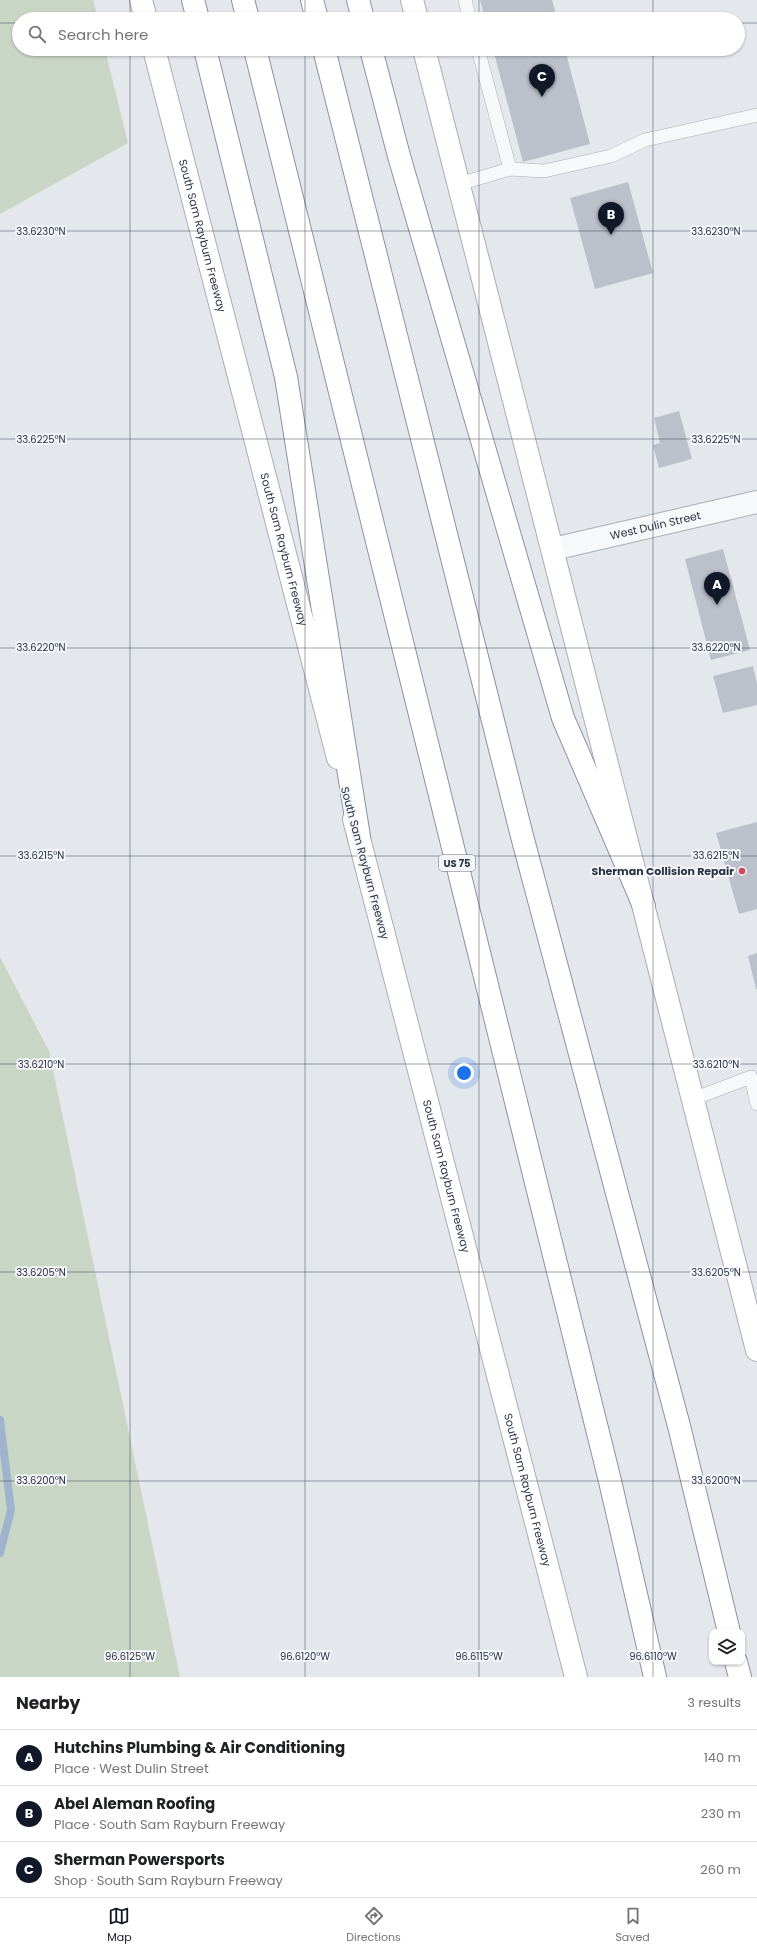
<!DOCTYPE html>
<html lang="en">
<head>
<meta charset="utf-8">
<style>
	:root { --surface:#fff; --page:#f2f2f2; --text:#202124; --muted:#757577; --line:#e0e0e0; --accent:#111827 }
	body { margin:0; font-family:Poppins,sans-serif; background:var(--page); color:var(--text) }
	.controls { position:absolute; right:12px; bottom:12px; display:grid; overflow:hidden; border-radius:8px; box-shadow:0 1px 3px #0004 }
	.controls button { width:36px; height:36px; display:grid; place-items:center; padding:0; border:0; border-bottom:1px solid var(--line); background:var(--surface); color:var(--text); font:20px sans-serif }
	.you { position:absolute; left:464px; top:1073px; width:14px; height:14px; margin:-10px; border:3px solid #fff; border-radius:50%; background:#1a73e8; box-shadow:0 0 0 6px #1a73e833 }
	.badge { display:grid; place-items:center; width:26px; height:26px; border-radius:50%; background:var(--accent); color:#fff; font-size:13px; font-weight:700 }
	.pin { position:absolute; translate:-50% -33px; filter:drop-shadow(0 1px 2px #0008) }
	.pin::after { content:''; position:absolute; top:21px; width:14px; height:12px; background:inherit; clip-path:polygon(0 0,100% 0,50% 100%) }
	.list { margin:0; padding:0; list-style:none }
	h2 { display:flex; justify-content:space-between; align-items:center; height:52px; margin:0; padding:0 16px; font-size:17px }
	h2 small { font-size:13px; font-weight:400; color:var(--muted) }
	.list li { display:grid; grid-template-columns:26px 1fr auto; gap:12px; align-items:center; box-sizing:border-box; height:56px; padding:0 16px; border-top:1px solid var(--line) }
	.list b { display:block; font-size:15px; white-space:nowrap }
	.list p { margin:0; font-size:13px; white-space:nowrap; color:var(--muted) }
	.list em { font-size:13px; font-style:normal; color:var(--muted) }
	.icon { flex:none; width:22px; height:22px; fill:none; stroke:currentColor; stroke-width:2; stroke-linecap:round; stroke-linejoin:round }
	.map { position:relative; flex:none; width:757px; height:1677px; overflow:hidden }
	.search { position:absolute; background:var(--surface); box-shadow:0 1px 3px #0004; left:12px; right:12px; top:12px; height:44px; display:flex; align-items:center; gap:10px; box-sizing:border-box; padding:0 14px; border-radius:22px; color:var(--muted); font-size:15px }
	.sheet { height:220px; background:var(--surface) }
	nav { display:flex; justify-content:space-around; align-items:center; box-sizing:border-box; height:56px; border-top:1px solid var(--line); background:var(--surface); font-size:11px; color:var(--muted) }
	nav a { display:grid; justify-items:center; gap:2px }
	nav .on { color:var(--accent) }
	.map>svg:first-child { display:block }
	.green { fill:#c9d6c5 }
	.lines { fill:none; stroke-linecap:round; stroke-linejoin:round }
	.stream { stroke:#9fb4cc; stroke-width:8 }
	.building { fill:#bbc0ca }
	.lane-casing { stroke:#a9aeb7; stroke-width:14 }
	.street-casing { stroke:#a9aeb7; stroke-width:24 }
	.secondary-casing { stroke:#a9aeb7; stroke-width:24 }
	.highway-casing { stroke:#8b94a3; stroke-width:24 }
	.lane { stroke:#f7f8fa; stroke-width:13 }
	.street { stroke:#f7f8fa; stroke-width:22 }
	.secondary { stroke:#fff; stroke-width:22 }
	.highway { stroke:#fff; stroke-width:22 }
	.ticks { fill:none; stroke:#2b3445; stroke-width:1; stroke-opacity:0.45 }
	.poi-dot { fill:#d1495b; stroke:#f4f6f9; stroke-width:1.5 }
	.labels { text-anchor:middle; stroke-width:4; stroke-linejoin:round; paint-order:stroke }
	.shield { fill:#f4f6f9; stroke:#676e7b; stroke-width:1 }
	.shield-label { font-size:10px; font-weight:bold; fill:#2b3445 }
	.street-label { font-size:11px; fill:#2b3445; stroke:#f4f6f9 }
	.poi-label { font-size:11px; font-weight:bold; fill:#2b3445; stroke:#f4f6f9; text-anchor:end }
	.ticks-label { font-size:10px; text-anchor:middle; fill:#2b3445; stroke:#f4f6f9; stroke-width:4; stroke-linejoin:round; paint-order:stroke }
</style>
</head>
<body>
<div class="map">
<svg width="757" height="1677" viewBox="0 0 757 1677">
	<rect width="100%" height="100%" fill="#e4e7ec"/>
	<g class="green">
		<polygon points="0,0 93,0 98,19 19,19 19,49 105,49 128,143 0,214"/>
		<polygon points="0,957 49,1051 180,1677 0,1677"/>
	</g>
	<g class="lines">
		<polyline class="stream" points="0,1420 11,1510 0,1553"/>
	</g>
	<g class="building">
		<polygon points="480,0 552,0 557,19 485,19"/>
		<polygon points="493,49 565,49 590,144 523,162"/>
		<polygon points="628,182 653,273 595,289 570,198"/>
		<polygon points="679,411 692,459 659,468 653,445 660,443 654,418"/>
		<polygon points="723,549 750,650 711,660 685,559"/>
		<polygon points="753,666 757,684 757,705 723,713 713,676"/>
		<polygon points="757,822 757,909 739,914 716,833"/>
		<polygon points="757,953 757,989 756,989 748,956"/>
	</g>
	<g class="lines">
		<defs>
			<g id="lane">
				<polyline points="465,0 470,19"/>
				<polyline points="478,49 510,169"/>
				<polyline points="459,184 510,169 544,171 611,156 645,140 757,115"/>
				<polyline points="693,1099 751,1077 757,1104"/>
			</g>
			<g id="street">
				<path id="s1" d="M553,549L757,502"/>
			</g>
			<g id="secondary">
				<polyline points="141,0 146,19"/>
				<polyline points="412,0 417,19"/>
				<path id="s2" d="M154,49L338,758"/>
				<polyline points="424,49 757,1350"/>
				<path id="s3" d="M354,819L576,1677"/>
			</g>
			<g id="highway">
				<polyline points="193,0 198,19"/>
				<polyline points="243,0 248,19"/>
				<polyline points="312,0 317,19"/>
				<polyline points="358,0 363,19"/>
				<polyline points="205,49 286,377 359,837"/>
				<polyline points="255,49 610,1481 655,1677"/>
				<polyline points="324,49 522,836 679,1426 729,1632"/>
				<polyline points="371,49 399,156 563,718 644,906"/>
				<polyline points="736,1662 740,1677"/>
			</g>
		</defs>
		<use href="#lane" class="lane-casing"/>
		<use href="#street" class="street-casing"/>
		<use href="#secondary" class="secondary-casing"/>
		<use href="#highway" class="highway-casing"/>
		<use href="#lane" class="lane"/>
		<use href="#street" class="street"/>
		<use href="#secondary" class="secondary"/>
		<use href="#highway" class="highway"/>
	</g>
	<path class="ticks" d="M130,0V19M305,0V19M479,0V19M653,0V19M0,23H19M738,23H757M130,49V1677M305,49V1677M479,49V1677M653,49V1677M0,231H757M0,439H757M0,648H757M0,856H757M0,1064H757M0,1272H757M0,1481H757"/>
	<circle class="poi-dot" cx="742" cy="871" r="4"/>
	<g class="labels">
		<rect class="shield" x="439" y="855" width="36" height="16" rx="3"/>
		<g class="shield-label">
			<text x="457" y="867">US 75</text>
		</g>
		<g class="street-label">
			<text dy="4" stroke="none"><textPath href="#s2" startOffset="193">South Sam Rayburn Freeway</textPath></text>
			<text dy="4" stroke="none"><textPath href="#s1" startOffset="105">West Dulin Street</textPath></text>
			<text dy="4" stroke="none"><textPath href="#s2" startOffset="517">South Sam Rayburn Freeway</textPath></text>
			<text transform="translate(365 863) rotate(75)" y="4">South Sam Rayburn Freeway</text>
			<text dy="4" stroke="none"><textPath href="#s3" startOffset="369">South Sam Rayburn Freeway</textPath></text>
			<text dy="4" stroke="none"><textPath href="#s3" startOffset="693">South Sam Rayburn Freeway</textPath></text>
		</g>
		<g class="poi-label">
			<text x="734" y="875">Sherman Collision Repair</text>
		</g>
	</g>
	<g class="ticks-label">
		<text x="41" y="235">33.6230°N</text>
		<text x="716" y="235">33.6230°N</text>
		<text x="41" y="443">33.6225°N</text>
		<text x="716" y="443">33.6225°N</text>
		<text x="41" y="651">33.6220°N</text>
		<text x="716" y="651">33.6220°N</text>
		<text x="41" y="859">33.6215°N</text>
		<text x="716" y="859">33.6215°N</text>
		<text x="41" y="1068">33.6210°N</text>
		<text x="716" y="1068">33.6210°N</text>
		<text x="41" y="1276">33.6205°N</text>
		<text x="716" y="1276">33.6205°N</text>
		<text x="41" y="1484">33.6200°N</text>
		<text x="716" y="1484">33.6200°N</text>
		<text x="130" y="1660">96.6125°W</text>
		<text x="305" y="1660">96.6120°W</text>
		<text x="479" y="1660">96.6115°W</text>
		<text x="653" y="1660">96.6110°W</text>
	</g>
</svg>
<div class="controls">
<button><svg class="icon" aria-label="layers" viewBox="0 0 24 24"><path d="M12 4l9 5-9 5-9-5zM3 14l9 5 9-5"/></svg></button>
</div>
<div class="you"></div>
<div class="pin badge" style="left:717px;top:605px">A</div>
<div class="pin badge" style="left:611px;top:235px">B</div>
<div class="pin badge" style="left:542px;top:97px">C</div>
<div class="search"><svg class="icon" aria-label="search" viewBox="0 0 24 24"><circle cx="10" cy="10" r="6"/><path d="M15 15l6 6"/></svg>Search here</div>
</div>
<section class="sheet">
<h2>Nearby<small>3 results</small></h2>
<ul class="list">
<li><span class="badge">A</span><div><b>Hutchins Plumbing &amp; Air Conditioning</b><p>Place · West Dulin Street</p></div><em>140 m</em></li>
<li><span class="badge">B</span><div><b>Abel Aleman Roofing</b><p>Place · South Sam Rayburn Freeway</p></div><em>230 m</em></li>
<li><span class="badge">C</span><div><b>Sherman Powersports</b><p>Shop · South Sam Rayburn Freeway</p></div><em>260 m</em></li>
</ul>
</section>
<nav>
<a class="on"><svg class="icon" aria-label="map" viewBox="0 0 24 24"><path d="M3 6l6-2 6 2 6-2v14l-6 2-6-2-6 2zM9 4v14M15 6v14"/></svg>Map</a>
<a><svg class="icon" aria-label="directions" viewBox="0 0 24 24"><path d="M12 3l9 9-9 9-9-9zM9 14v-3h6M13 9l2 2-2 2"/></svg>Directions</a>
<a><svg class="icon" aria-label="saved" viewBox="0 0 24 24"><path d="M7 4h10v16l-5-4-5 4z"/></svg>Saved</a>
</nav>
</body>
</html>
